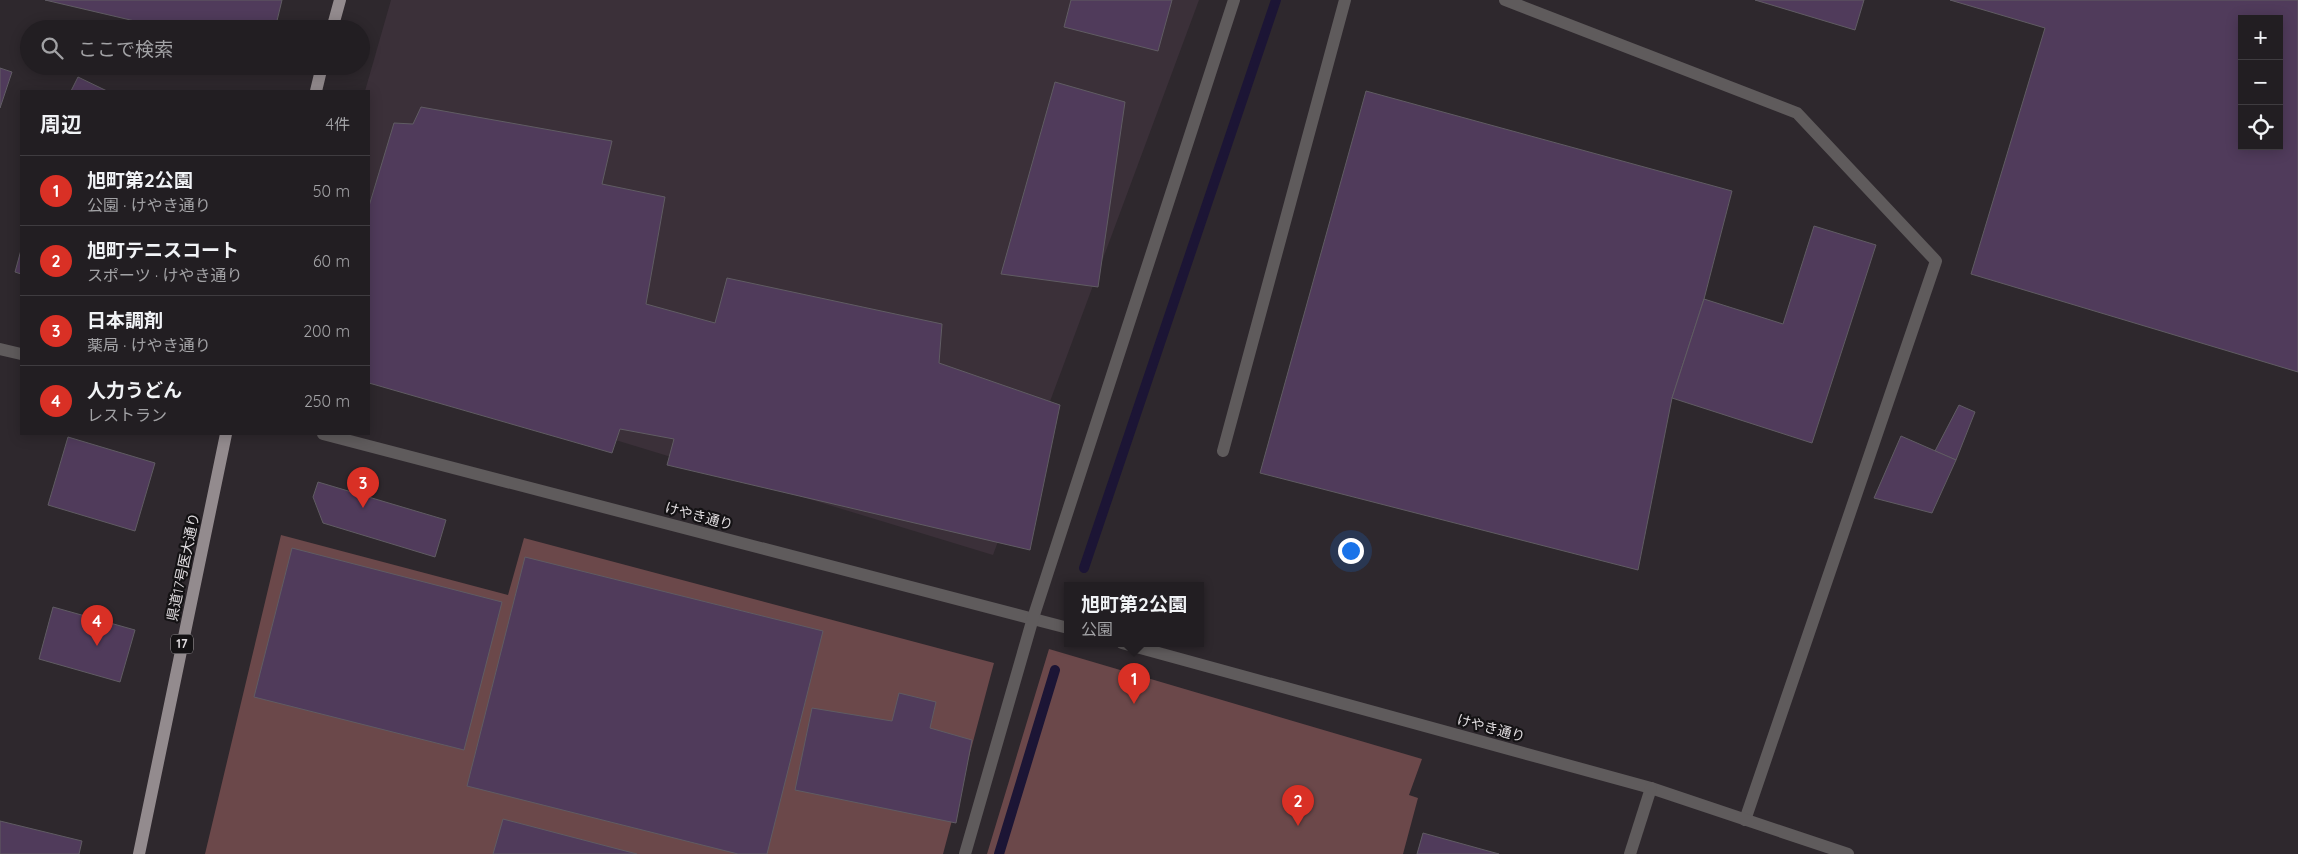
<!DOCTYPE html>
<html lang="ja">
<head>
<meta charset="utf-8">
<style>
	:root { --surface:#221e22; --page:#2a272a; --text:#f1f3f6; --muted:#a2a2a5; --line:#3f3c40; --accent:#d93025 }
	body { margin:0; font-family:Quicksand,"Noto Sans JP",sans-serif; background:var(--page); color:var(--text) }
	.controls { position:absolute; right:15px; top:15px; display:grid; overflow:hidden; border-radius:0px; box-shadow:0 2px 12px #0003 }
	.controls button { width:45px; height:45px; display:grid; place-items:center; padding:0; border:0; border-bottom:1px solid var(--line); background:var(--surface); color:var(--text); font:25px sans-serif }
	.you { position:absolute; left:1350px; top:550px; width:18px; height:18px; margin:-12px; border:4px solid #fff; border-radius:50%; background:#1a73e8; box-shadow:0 0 0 8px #1a73e833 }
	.badge { display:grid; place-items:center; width:32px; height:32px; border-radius:50%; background:var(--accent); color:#fff; font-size:16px; font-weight:700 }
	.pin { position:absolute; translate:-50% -41px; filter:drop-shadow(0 1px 2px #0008) }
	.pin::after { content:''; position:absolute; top:26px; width:18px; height:15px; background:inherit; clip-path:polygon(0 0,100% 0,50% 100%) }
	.popup { position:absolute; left:1064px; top:582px; width:140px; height:65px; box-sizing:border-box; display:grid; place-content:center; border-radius:0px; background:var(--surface); filter:drop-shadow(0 1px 4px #0005); font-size:16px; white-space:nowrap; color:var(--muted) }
	.popup b { font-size:19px; color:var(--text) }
	.popup::after { content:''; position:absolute; left:50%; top:100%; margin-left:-10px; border:10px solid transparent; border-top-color:var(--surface) }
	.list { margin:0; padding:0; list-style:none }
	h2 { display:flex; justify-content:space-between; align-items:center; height:65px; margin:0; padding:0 20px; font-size:21px }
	h2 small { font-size:16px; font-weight:400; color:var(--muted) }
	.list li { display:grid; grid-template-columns:32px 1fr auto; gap:15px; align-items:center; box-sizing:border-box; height:70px; padding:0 20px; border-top:1px solid var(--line) }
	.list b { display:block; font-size:19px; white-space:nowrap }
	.list p { margin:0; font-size:16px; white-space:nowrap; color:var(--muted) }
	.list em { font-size:16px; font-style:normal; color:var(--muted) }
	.icon { flex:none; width:28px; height:28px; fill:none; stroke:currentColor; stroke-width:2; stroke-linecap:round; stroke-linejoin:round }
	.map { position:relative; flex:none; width:2298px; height:854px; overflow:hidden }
	.search { position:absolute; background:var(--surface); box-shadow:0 2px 12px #0003; left:20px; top:20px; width:350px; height:55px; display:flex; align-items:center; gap:12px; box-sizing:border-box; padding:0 18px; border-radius:28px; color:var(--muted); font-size:19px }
	.panel { position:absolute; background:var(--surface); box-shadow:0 2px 12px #0003; left:20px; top:90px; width:350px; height:345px; border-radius:0px }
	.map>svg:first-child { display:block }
	.built { fill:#3b3039 }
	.green { fill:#6b484a }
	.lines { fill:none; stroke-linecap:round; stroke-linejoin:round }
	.stream { stroke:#1c1535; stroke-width:10 }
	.building { fill:#503b5b; stroke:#605c63; fill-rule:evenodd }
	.minor { stroke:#5f5b5c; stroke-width:12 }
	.major { stroke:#938b8e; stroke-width:12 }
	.labels { text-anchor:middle; stroke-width:4.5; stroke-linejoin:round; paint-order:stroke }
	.shield { fill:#141214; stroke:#a39fa2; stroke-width:1 }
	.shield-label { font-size:12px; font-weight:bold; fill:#e0dcdf }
	.street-label { font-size:14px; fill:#e0dcdf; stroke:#141214 }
</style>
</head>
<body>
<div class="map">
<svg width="2298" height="854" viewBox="0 0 2298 854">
	<rect width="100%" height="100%" fill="#2e282d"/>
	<polygon class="built" points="391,0 1199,0 993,555 369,365 369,91 365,91"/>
	<g class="green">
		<polygon points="281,535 508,595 524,538 994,663 943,854 205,854"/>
		<polygon points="1049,649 1422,759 1409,795 1418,798 1403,854 987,854"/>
	</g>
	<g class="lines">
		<g class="stream">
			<polyline points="1084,568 1276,0"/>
			<polyline points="999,854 1055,670"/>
		</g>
	</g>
	<g class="building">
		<polygon points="45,0 282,0 275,29 169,29"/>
		<polygon points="1071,0 1172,0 1158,51 1064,27"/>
		<polygon points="1755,0 1864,0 1855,30"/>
		<path d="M1950,0H2298V372L1971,274L2045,28ZM2242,19H2279V146H2242Z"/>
		<polygon points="0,68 12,72 0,108"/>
		<polygon points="78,77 107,91 71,91"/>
		<polygon points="1055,82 1125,102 1098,287 1001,274"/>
		<polygon points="1366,91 1732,191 1704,299 1672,398 1638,570 1260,473"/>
		<polygon points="421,107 612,141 602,184 665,197 646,304 715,323 727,278 942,324 939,363 1060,405 1030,550 667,465 674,439 620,429 612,453 369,383 369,206 394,123 413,124"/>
		<polygon points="1814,226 1876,245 1812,443 1672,398 1704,299 1783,324"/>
		<polygon points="21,250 21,274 15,272"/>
		<polygon points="1959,405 1975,412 1956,460 1935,451"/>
		<polygon points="1901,436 1956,460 1932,513 1874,498"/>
		<polygon points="68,437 155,463 135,531 48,505"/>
		<polygon points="318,482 446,520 435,557 323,523 313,497"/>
		<polygon points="292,548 502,602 464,750 254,697"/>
		<polygon points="525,557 823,631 767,854 738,854 467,786"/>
		<polygon points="53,607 135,630 120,682 39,659"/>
		<polygon points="899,693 936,702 930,728 972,740 956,823 795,790 812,708 892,721"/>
		<polygon points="503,819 637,854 493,854"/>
		<polygon points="0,821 82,841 79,854 0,854"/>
		<polygon points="1423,833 1499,854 1417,854"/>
	</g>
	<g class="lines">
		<g class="minor">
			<polyline points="1505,0 1797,113 1936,261 1745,820"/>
			<polyline points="0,349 21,354"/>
			<polyline points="323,434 1068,628"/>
			<polyline points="1223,451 1345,0"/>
			<polyline points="1122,643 1651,788 1848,854"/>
			<polyline points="965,854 1033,618 1234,0"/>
			<polyline points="1630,854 1651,788"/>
		</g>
		<g class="major">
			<polyline points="332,29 340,0"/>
			<polyline points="316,91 322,66"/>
			<polyline points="139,854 226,434"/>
		</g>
	</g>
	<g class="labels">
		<rect class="shield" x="171" y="634.5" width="22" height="19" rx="4"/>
		<g class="shield-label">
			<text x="182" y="648">17</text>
		</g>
		<g class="street-label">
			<text transform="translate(699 516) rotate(15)" y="5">けやき通り</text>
			<text transform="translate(183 567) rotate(-78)" y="5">県道17号医大通り</text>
			<text transform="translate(1491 728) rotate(15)" y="5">けやき通り</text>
		</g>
	</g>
</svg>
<div class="controls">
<button>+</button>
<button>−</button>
<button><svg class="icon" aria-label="locate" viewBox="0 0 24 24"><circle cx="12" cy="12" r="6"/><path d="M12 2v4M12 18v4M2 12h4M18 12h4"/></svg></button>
</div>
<div class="you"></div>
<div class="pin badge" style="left:1134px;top:704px">1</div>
<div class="popup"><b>旭町第2公園</b>公園</div>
<div class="pin badge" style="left:1298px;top:826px">2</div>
<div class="pin badge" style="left:363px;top:508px">3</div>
<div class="pin badge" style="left:97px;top:646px">4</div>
<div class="search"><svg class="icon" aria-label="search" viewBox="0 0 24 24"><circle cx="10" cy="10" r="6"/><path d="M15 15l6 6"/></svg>ここで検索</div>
<section class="panel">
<h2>周辺<small>4件</small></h2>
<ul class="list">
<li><span class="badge">1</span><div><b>旭町第2公園</b><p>公園 · けやき通り</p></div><em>50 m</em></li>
<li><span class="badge">2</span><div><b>旭町テニスコート</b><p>スポーツ · けやき通り</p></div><em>60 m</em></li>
<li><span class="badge">3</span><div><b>日本調剤</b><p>薬局 · けやき通り</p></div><em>200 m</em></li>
<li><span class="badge">4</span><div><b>人力うどん</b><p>レストラン</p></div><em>250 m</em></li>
</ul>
</section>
</div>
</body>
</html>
